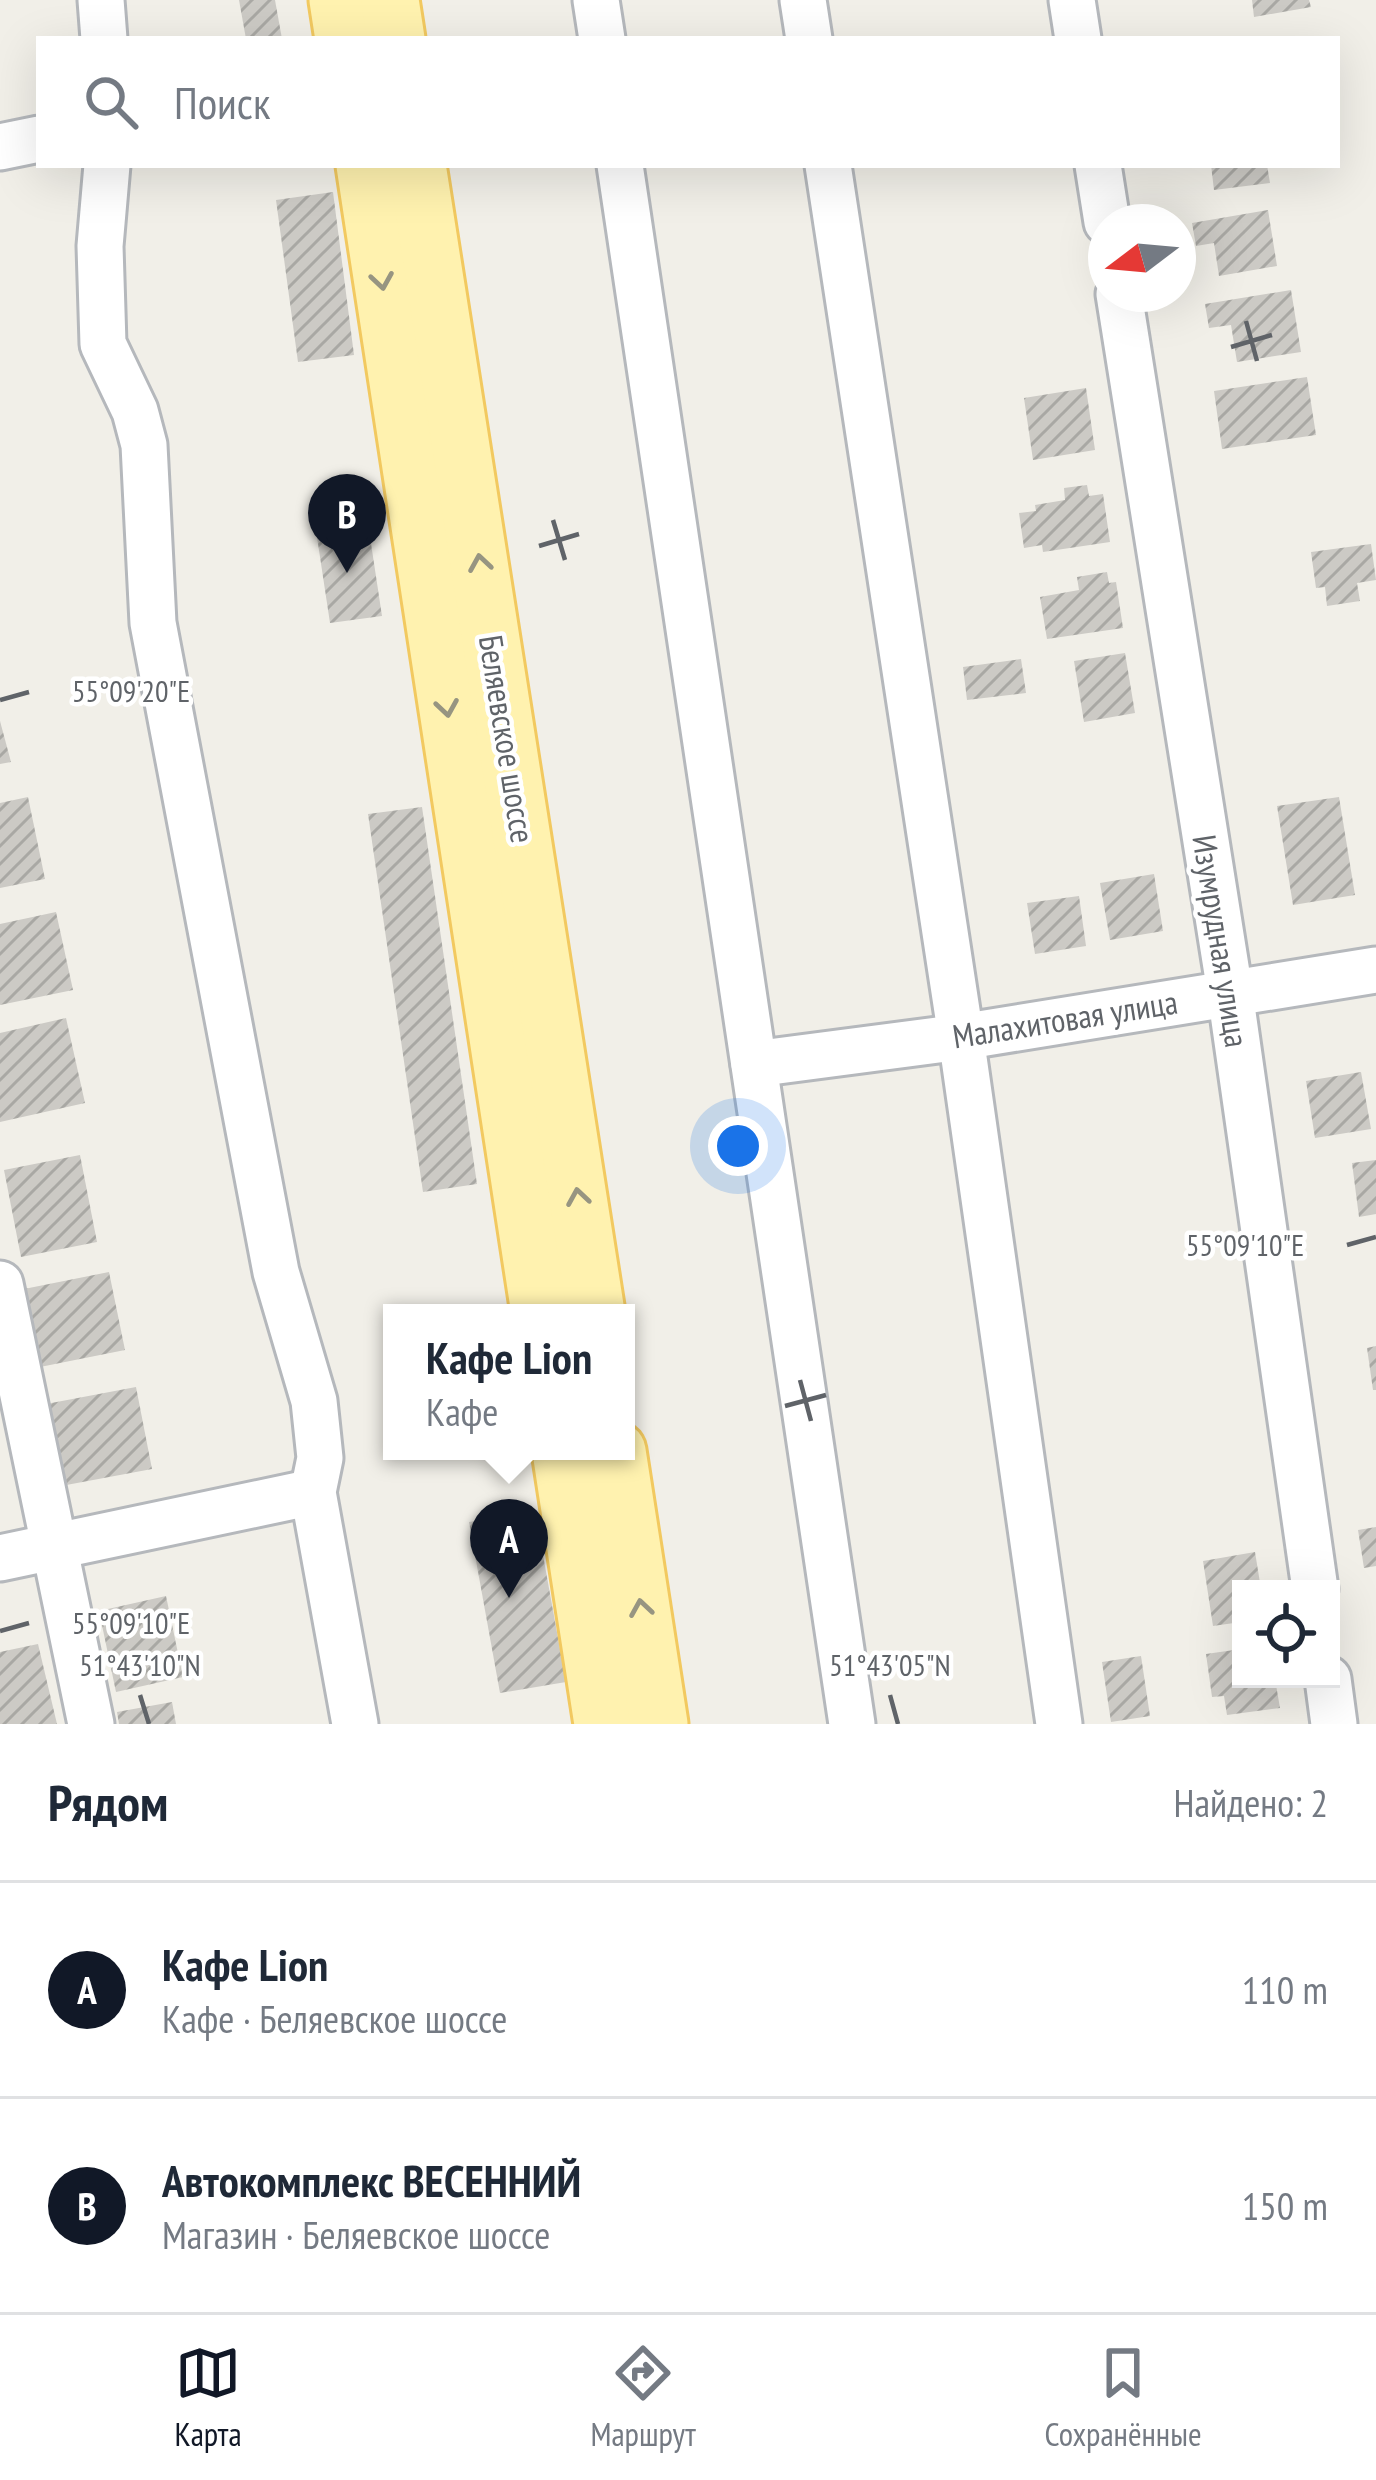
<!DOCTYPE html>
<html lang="ru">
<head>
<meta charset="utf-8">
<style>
	:root { --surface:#fff; --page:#f2f2f3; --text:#1f2937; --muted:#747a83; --line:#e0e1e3; --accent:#111827 }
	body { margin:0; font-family:"PT Sans Narrow",sans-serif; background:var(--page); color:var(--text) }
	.controls { position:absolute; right:36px; bottom:36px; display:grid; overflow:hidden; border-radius:0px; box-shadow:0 12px 48px #0002 }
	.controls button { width:108px; height:108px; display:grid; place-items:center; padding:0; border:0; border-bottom:3px solid var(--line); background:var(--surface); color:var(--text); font:60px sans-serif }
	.compass { position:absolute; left:1088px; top:204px; width:108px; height:108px; border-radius:50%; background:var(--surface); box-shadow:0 12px 48px #0002; rotate:254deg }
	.you { position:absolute; left:738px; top:1146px; width:42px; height:42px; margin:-30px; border:9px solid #fff; border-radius:50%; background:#1a73e8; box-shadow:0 0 0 18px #1a73e833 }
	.badge { display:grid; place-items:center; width:78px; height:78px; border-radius:50%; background:var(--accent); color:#fff; font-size:39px; font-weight:700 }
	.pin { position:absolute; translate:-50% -99px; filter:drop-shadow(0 3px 6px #0008) }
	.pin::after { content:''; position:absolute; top:63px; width:42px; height:36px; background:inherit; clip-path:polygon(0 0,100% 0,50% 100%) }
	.popup { position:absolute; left:383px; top:1304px; width:252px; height:156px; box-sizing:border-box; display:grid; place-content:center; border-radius:0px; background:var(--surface); filter:drop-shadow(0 3px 9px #0005); font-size:39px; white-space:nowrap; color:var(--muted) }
	.popup b { font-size:45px; color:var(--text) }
	.popup::after { content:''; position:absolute; left:50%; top:100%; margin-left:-24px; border:24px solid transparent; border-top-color:var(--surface) }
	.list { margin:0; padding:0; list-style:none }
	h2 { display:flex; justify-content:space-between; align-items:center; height:156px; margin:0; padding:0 48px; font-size:51px }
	h2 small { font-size:39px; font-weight:400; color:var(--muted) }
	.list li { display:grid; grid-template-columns:78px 1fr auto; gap:36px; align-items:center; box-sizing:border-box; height:216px; padding:0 48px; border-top:3px solid var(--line) }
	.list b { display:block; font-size:45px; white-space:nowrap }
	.list p { margin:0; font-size:39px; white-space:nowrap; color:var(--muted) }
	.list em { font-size:39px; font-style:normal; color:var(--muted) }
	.icon { flex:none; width:66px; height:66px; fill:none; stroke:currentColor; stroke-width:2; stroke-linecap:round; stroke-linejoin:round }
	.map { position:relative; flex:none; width:1376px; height:1724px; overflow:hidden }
	.search { position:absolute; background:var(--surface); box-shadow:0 12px 48px #0002; left:36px; right:36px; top:36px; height:132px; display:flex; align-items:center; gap:30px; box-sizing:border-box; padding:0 42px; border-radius:0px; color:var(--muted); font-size:45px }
	.sheet { height:588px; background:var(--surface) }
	nav { display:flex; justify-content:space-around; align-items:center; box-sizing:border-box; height:168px; border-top:3px solid var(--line); background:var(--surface); font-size:33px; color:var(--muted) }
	nav a { display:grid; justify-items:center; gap:6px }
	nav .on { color:var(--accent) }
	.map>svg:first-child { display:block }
	.building { fill:url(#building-hatch) }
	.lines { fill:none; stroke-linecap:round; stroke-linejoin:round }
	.minor-casing { stroke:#b5b8bc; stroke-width:51 }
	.major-casing { stroke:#f2c960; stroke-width:63 }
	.minor { stroke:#fff; stroke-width:45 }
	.major { stroke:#fff2af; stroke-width:57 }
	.oneway { stroke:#979581 }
	.ticks { fill:none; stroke:#5f6368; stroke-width:4.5 }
	.labels { text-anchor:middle; stroke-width:9; stroke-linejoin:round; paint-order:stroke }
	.street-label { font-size:33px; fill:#5f6368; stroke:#fff }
	.ticks-label { font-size:30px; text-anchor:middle; fill:#5f6368; stroke:#fff; stroke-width:9; stroke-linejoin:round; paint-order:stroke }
</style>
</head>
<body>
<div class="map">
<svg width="1376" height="1724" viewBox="0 0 1376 1724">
	<defs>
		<pattern id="building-hatch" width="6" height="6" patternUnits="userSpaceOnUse" patternTransform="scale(3)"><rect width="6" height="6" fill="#cccac5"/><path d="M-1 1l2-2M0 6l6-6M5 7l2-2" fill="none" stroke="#a9a8a4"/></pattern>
	</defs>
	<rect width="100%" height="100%" fill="#f1efe8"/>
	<g class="building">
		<polygon points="239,0 275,0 282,39 246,39"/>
		<polygon points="1252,0 1309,0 1311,7 1254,17"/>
		<polygon points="1211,165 1267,165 1270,183 1214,190"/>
		<polygon points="333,192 354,355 298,362 276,200"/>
		<polygon points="1268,210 1277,266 1219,276 1214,243 1196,246 1192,223"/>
		<polygon points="1291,290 1301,352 1237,362 1231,325 1209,328 1205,304"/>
		<polygon points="1307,377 1316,435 1222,449 1214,391"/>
		<polygon points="1086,388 1095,450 1033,460 1024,398"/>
		<polygon points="1087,485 1089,496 1103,494 1110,542 1043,552 1042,545 1024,548 1019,513 1036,511 1035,505 1065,500 1064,488"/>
		<polygon points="367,517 382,616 330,623 315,524"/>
		<polygon points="1371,544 1376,580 1357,583 1360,601 1327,606 1325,587 1316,588 1311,552"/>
		<polygon points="1107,572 1109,583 1116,582 1123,628 1047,639 1040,597 1079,590 1077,577"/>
		<polygon points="1125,653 1135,713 1084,722 1074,661"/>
		<polygon points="1021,659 1026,693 967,700 963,667"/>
		<polygon points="0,721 11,762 0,764"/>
		<polygon points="28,797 45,879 0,888 0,803"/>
		<polygon points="1339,797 1355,895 1293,905 1277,806"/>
		<polygon points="422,807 477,1184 423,1192 368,814"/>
		<polygon points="1154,874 1163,931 1110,940 1100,883"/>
		<polygon points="1079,896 1086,946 1035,954 1027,903"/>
		<polygon points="56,912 73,990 0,1005 0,924"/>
		<polygon points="66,1018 85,1103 0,1122 0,1033"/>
		<polygon points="1361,1072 1371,1129 1315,1138 1306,1081"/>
		<polygon points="80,1155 97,1242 21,1257 4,1170"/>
		<polygon points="1376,1160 1376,1214 1359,1217 1352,1163"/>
		<polygon points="109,1272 125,1350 40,1367 24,1289"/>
		<polygon points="1376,1346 1376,1390 1373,1390 1367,1348"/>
		<polygon points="136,1387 152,1469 61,1486 46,1404"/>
		<polygon points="535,1511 566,1682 500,1693 469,1522"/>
		<polygon points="1376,1527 1376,1566 1364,1568 1358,1530"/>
		<polygon points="1255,1552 1261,1589 1241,1589 1241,1622 1213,1626 1203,1561"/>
		<polygon points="166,1596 183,1677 116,1692 99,1611"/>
		<polygon points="38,1644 57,1724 0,1724 0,1652"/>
		<polygon points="1241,1649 1241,1679 1275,1679 1280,1708 1227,1715 1224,1696 1212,1697 1206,1654"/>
		<polygon points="1141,1656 1150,1716 1111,1722 1102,1662"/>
		<polygon points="172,1702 176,1724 119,1724 117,1712"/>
	</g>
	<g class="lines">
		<defs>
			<g id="minor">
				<polyline points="101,0 104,39"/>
				<polyline points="596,0 602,39"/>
				<polyline points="803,0 809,39"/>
				<polyline points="1072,0 1078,39"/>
				<polyline points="0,147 39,139"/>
				<polyline points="107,165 100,246 103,344 135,411 144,445 153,623 276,1272 314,1401 320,1458 313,1492 355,1724"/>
				<polyline points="620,165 852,1724"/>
				<polyline points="828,165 961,1037 1059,1724"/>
				<polyline points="1098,165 1107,222"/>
				<polyline points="1119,294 1230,992 1315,1589"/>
				<polyline points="754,1064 961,1037 1376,970"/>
				<polyline points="0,1284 91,1724"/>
				<polyline points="0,1558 313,1492"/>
				<polyline points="1328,1679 1334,1724"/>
			</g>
			<g id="major">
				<polyline points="338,0 344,39"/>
				<polyline points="390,0 396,39"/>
				<polyline points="365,165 540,1313"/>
				<polyline points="417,165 596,1313"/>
				<polyline points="561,1451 603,1724"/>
				<polyline points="617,1451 659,1724"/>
			</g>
		</defs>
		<use href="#minor" class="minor-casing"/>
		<use href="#major" class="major-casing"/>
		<use href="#minor" class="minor"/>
		<use href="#major" class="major"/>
	</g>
	<defs><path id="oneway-chevron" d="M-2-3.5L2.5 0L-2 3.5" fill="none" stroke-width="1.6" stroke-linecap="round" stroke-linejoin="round" transform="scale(3)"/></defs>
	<g class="oneway">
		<use href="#oneway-chevron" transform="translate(382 281) rotate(81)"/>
		<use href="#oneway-chevron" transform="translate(480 563) rotate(-99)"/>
		<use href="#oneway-chevron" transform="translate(447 708) rotate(81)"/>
		<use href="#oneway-chevron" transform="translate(578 1197) rotate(-99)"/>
		<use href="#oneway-chevron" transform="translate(641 1608) rotate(-99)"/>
	</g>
	<path class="ticks" d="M1246,321L1257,361M1231,347L1272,335M553,520L565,560M539,546L579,534M0,700L29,692M1347,1245L1376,1237M800,1380L811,1421M785,1406L826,1395M0,1631L29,1623M140,1695L149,1724M890,1695L898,1724"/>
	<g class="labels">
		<g class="street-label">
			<text transform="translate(507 739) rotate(81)" y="12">Беляевское шоссе</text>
			<text transform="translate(1221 941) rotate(81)" y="12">Изумрудная улица</text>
			<text transform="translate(1065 1019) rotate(-9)" y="12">Малахитовая улица</text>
		</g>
	</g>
	<g class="ticks-label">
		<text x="131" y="702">55°09'20"E</text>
		<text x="1245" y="1256">55°09'10"E</text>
		<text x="131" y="1634">55°09'10"E</text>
		<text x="140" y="1676">51°43'10"N</text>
		<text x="890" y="1676">51°43'05"N</text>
	</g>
</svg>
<div class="controls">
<button><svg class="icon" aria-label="locate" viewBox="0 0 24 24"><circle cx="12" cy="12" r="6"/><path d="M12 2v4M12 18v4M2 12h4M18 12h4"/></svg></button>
</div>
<svg class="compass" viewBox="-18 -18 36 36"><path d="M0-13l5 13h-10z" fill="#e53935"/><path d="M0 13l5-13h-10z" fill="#747a83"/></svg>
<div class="you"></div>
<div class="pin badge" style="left:509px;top:1598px">A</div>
<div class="popup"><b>Кафе Lion</b>Кафе</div>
<div class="pin badge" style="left:347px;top:573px">B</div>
<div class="search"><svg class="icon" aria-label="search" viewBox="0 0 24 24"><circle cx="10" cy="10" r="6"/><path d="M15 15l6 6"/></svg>Поиск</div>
</div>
<section class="sheet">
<h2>Рядом<small>Найдено: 2</small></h2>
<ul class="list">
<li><span class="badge">A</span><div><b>Кафе Lion</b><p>Кафе · Беляевское шоссе</p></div><em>110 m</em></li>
<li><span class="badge">B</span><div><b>Автокомплекс ВЕСЕННИЙ</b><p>Магазин · Беляевское шоссе</p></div><em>150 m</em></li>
</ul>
</section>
<nav>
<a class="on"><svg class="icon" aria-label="map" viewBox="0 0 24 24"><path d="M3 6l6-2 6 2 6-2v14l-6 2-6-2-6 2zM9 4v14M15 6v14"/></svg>Карта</a>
<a><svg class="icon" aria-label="directions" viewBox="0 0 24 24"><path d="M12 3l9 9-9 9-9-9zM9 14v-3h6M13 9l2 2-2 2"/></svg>Маршрут</a>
<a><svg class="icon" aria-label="saved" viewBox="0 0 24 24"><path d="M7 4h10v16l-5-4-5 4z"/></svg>Сохранённые</a>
</nav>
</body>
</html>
